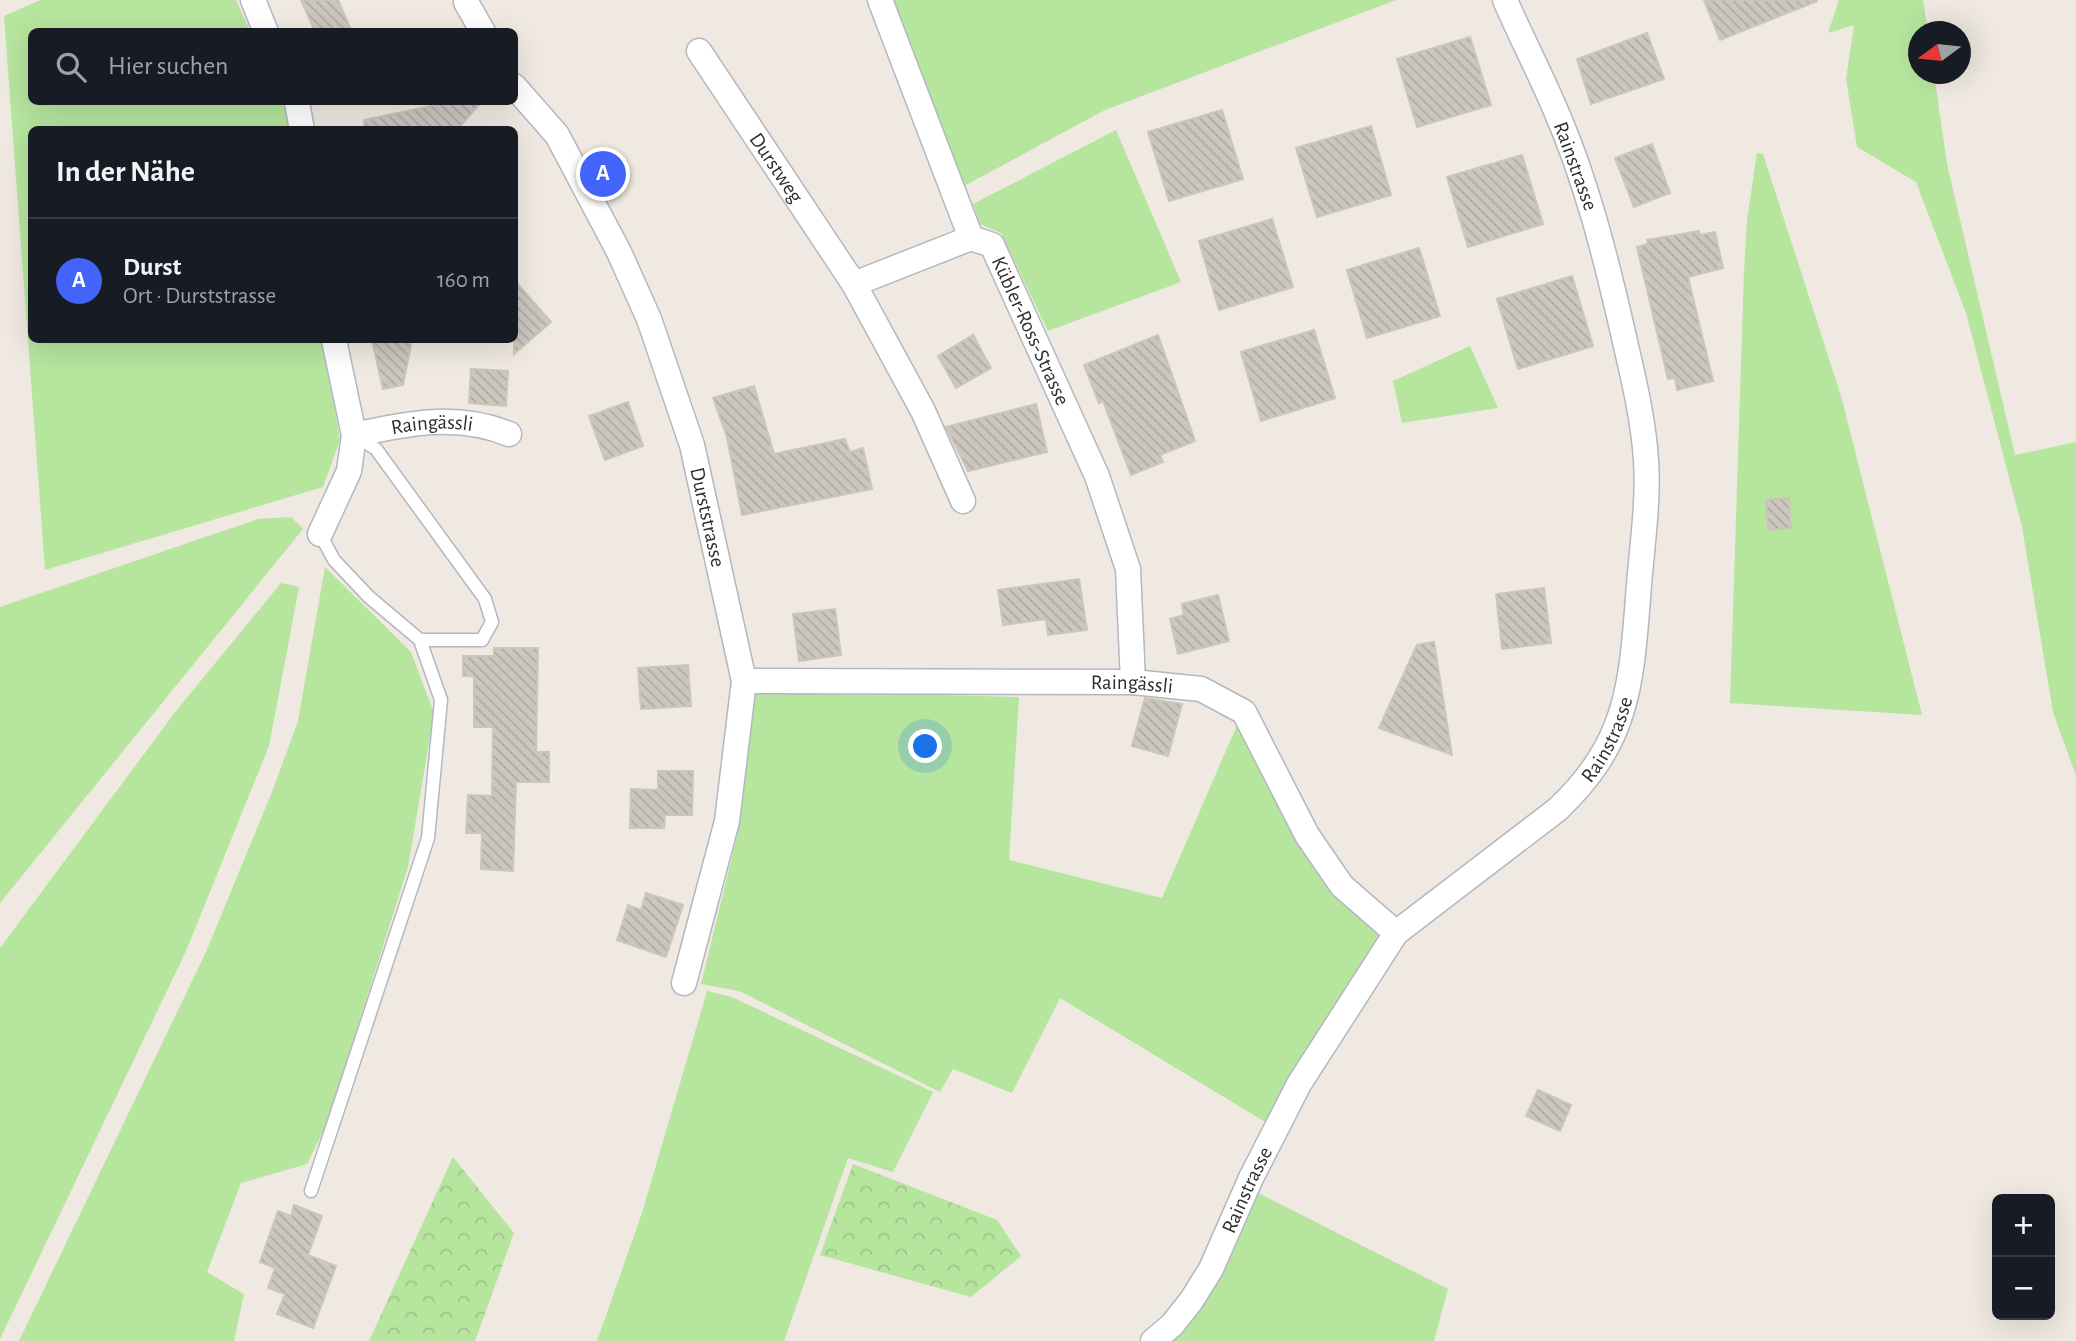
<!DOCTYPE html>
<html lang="de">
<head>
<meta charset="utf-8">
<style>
	:root { --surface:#171b24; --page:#242831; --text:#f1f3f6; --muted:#9ea1a6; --line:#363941; --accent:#4264fb }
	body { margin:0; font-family:"Alegreya Sans",sans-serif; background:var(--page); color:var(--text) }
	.controls { position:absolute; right:21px; bottom:21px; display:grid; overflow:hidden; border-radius:10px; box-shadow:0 7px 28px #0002 }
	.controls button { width:63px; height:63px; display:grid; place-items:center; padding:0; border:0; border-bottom:2px solid var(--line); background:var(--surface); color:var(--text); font:35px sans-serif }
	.compass { position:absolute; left:1908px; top:21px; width:63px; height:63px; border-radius:50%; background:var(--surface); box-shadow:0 7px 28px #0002; rotate:255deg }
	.you { position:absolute; left:926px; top:747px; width:24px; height:24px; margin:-18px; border:5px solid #fff; border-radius:50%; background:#1a73e8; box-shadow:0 0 0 10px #1a73e833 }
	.badge { display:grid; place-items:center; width:46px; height:46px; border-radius:50%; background:var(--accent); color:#fff; font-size:23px; font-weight:700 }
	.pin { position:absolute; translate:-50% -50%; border:4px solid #fff; box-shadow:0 2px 7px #0006 }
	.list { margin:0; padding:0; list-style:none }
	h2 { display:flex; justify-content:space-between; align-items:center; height:91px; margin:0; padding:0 28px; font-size:30px }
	h2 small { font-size:23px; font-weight:400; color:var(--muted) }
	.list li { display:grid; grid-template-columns:46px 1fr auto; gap:21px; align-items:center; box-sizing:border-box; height:126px; padding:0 28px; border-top:2px solid var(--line) }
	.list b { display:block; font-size:26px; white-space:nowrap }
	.list p { margin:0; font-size:23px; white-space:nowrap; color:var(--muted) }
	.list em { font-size:23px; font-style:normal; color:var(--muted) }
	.icon { flex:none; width:38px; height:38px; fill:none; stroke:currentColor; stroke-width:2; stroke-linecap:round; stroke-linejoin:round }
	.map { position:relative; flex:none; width:2076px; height:1341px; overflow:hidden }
	.search { position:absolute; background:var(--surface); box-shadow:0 7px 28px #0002; left:28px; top:28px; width:490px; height:77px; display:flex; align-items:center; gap:18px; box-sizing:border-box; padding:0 24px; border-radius:10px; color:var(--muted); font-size:26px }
	.panel { position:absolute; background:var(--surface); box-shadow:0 7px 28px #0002; left:28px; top:126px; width:490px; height:217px; border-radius:10px }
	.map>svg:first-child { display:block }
	.green { fill:#b6e59e }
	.forest { fill:url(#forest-crowns) }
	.building { fill:url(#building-back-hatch); stroke:#cbc5ba; stroke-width:2 }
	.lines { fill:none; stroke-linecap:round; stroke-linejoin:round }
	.lane-casing { stroke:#b4b7c1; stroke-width:15 }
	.street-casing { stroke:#b4b7c1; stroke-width:27 }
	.lane { stroke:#fff; stroke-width:12 }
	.street { stroke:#fff; stroke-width:24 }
	.labels { text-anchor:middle; stroke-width:5; stroke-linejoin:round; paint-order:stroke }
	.street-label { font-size:21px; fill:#2e2e2e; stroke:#fff }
</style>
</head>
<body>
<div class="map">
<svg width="2076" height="1341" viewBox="0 0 2076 1341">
	<defs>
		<pattern id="forest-crowns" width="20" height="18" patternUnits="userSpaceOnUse" patternTransform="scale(1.75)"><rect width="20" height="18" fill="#b6e59e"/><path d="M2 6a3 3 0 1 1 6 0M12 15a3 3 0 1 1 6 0" fill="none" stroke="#9dc588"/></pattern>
		<pattern id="building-back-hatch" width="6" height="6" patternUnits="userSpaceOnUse" patternTransform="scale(1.75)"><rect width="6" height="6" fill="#cbc7bf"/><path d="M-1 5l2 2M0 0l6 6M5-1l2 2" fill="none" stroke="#afaba4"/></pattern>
	</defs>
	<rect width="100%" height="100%" fill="#efe9e1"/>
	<g class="green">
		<polygon points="40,0 236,0 250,31 32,32 32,102 284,102 289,129 32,130 32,340 324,340 340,440 323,487 45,570 4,16"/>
		<polygon points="892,0 1396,0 1105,110 964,186"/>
		<polygon points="1839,0 1923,0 1928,31 1918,32 1918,74 1934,74 1947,164 2015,455 2076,442 2076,776 2053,712 2022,527 1966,313 1916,182 1857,147 1846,79 1854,25 1828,33"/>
		<polygon points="1116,130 1181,282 1048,331 1001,233 980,224 973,204"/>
		<polygon points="1757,153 1763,154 1841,396 1922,715 1730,703 1744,271 1747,220"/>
		<polygon points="1470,346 1498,408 1402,423 1393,381"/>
		<polygon points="291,517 303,529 0,903 0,607 258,519"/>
		<polygon points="325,567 411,652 434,713 408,867 327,1124 307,1164 241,1183 207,1272 244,1294 234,1341 19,1341 206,952 272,792 298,721"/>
		<polygon points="281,583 299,587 269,746 186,951 0,1339 0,948 176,711"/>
		<polygon points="752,690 1019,697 1009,860 1162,898 1238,723 1303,852 1320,878 1383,934 1267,1123 1060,998 1012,1093 953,1069 940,1092 739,991 701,984 739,828"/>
		<polygon points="707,991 732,997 933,1092 893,1172 848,1158 784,1341 597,1341 642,1213"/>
		<polygon points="1258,1193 1448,1289 1434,1341 1165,1341 1204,1304"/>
	</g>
	<g class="forest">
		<polygon points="453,1157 514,1233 475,1341 369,1341"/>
		<polygon points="853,1164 997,1220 1021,1256 971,1297 820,1255"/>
	</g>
	<g class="building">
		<polygon points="301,0 338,0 352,32 315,32"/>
		<polygon points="1704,0 1817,0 1817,1 1720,40"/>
		<polygon points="1647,33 1664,79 1591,104 1577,59"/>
		<polygon points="1470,37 1491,105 1417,127 1397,59"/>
		<polygon points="450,102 481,102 457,130 365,130 364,120"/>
		<polygon points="1222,110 1243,179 1169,201 1148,132"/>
		<polygon points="1371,126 1391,195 1317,217 1296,148"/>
		<polygon points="1652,144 1670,193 1634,207 1615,158"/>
		<polygon points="1522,155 1543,224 1468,247 1447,177"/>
		<polygon points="1272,219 1293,287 1219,310 1199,241"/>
		<polygon points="1699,231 1700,235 1715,232 1723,268 1688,277 1713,381 1677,390 1675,378 1668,379 1637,247 1648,244 1647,240"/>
		<polygon points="1419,248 1440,316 1367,338 1347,270"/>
		<polygon points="1572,276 1593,346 1518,369 1497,299"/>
		<polygon points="514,280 551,322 514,354"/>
		<polygon points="1314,330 1335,398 1261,421 1241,352"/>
		<polygon points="973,335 991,368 956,388 938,356"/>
		<polygon points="1158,335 1195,441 1160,455 1163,462 1131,475 1103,401 1099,403 1084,365"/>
		<polygon points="372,340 412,340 403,385 383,389"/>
		<polygon points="471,369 508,371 506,406 469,403"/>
		<polygon points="754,386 774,454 845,439 850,452 863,448 872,489 742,515 727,437 713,398"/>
		<polygon points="628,402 643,446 605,460 589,416"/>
		<polygon points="1036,404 1047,452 968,471 946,427"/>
		<polygon points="1789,498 1791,528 1768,530 1766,500"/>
		<polygon points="1079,579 1087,630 1048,635 1046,619 1003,625 998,590"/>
		<polygon points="1544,588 1551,643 1502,649 1496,594"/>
		<polygon points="1218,595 1229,641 1178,654 1170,619 1184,615 1182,604"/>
		<polygon points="835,609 841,655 799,661 793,614"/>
		<polygon points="1434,642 1452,755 1379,728 1417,645"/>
		<polygon points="494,648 538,648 536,752 549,752 549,782 516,782 513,871 481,869 482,833 466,833 468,795 492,796 493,727 474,727 474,676 463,676 463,656 494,656"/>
		<polygon points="688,665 691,706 641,709 638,668"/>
		<polygon points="1145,698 1182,704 1168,756 1132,746"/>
		<polygon points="658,771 693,771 692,815 665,815 664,828 630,828 631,789 658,790"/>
		<polygon points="646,893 683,905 666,957 617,940 628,905 641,910"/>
		<polygon points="1538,1090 1571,1105 1560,1131 1526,1116"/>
		<polygon points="294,1205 322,1216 308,1255 336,1266 313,1328 277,1314 285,1294 268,1288 275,1268 260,1262 278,1211 291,1216"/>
	</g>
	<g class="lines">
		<defs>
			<g id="lane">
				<polyline points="320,534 334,560 369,597 420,640 482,640 492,622 485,599 376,449 357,437"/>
				<polyline points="311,1191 428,838 441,700 420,640"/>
			</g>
			<g id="street">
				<polyline points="253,0 266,32"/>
				<path id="s1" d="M880,0L971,238L992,245L1097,476L1128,569L1133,682"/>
				<polyline points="466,2 483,32"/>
				<path id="s2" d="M699,51L854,284L923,411L963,501"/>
				<path id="s3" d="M514,86L557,135L619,252L649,319L692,445L744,681L727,821L684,983"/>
				<polyline points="297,102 302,130"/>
				<polyline points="854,284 971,238"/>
				<path id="s4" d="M354,435C408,423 457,413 509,434"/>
				<polyline points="320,534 349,471 354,435 334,340"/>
				<path id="s5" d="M744,681L1133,682L1201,689L1244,712L1307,835L1342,886L1396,933"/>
				<path id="s6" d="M1153,1341L1172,1325L1191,1301L1211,1269L1251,1178L1299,1084L1396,933L1558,809C1627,743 1631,688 1638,598C1641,552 1649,505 1646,460C1643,414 1631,369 1621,324C1604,251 1586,180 1556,111C1540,73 1521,37 1505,0"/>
			</g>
		</defs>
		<use href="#lane" class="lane-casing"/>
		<use href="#street" class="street-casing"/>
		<use href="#lane" class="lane"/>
		<use href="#street" class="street"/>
	</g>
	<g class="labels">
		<g class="street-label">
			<text transform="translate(1576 166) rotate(70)" y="7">Rainstrasse</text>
			<text dy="7" stroke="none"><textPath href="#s2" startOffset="140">Durstweg</textPath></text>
			<text dy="7" stroke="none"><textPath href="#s1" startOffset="371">Kübler-Ross-Strasse</textPath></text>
			<text dy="7" stroke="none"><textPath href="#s4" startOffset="79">Raingässli</textPath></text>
			<text dy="7" stroke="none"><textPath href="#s3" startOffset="478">Durststrasse</textPath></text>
			<text dy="7" stroke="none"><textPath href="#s5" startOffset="388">Raingässli</textPath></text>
			<text dy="7" stroke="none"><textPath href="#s6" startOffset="768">Rainstrasse</textPath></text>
			<text dy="7" stroke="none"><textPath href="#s6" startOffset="180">Rainstrasse</textPath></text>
		</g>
	</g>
</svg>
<div class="controls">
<button>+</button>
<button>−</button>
</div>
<svg class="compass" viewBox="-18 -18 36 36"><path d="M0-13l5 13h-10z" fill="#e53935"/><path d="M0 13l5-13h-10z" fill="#9ea1a6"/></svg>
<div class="you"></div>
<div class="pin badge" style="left:603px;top:174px">A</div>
<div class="search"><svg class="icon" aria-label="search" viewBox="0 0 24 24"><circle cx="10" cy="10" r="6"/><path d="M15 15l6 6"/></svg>Hier suchen</div>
<section class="panel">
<h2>In der Nähe<small></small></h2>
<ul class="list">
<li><span class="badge">A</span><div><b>Durst</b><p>Ort · Durststrasse</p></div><em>160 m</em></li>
</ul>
</section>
</div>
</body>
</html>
